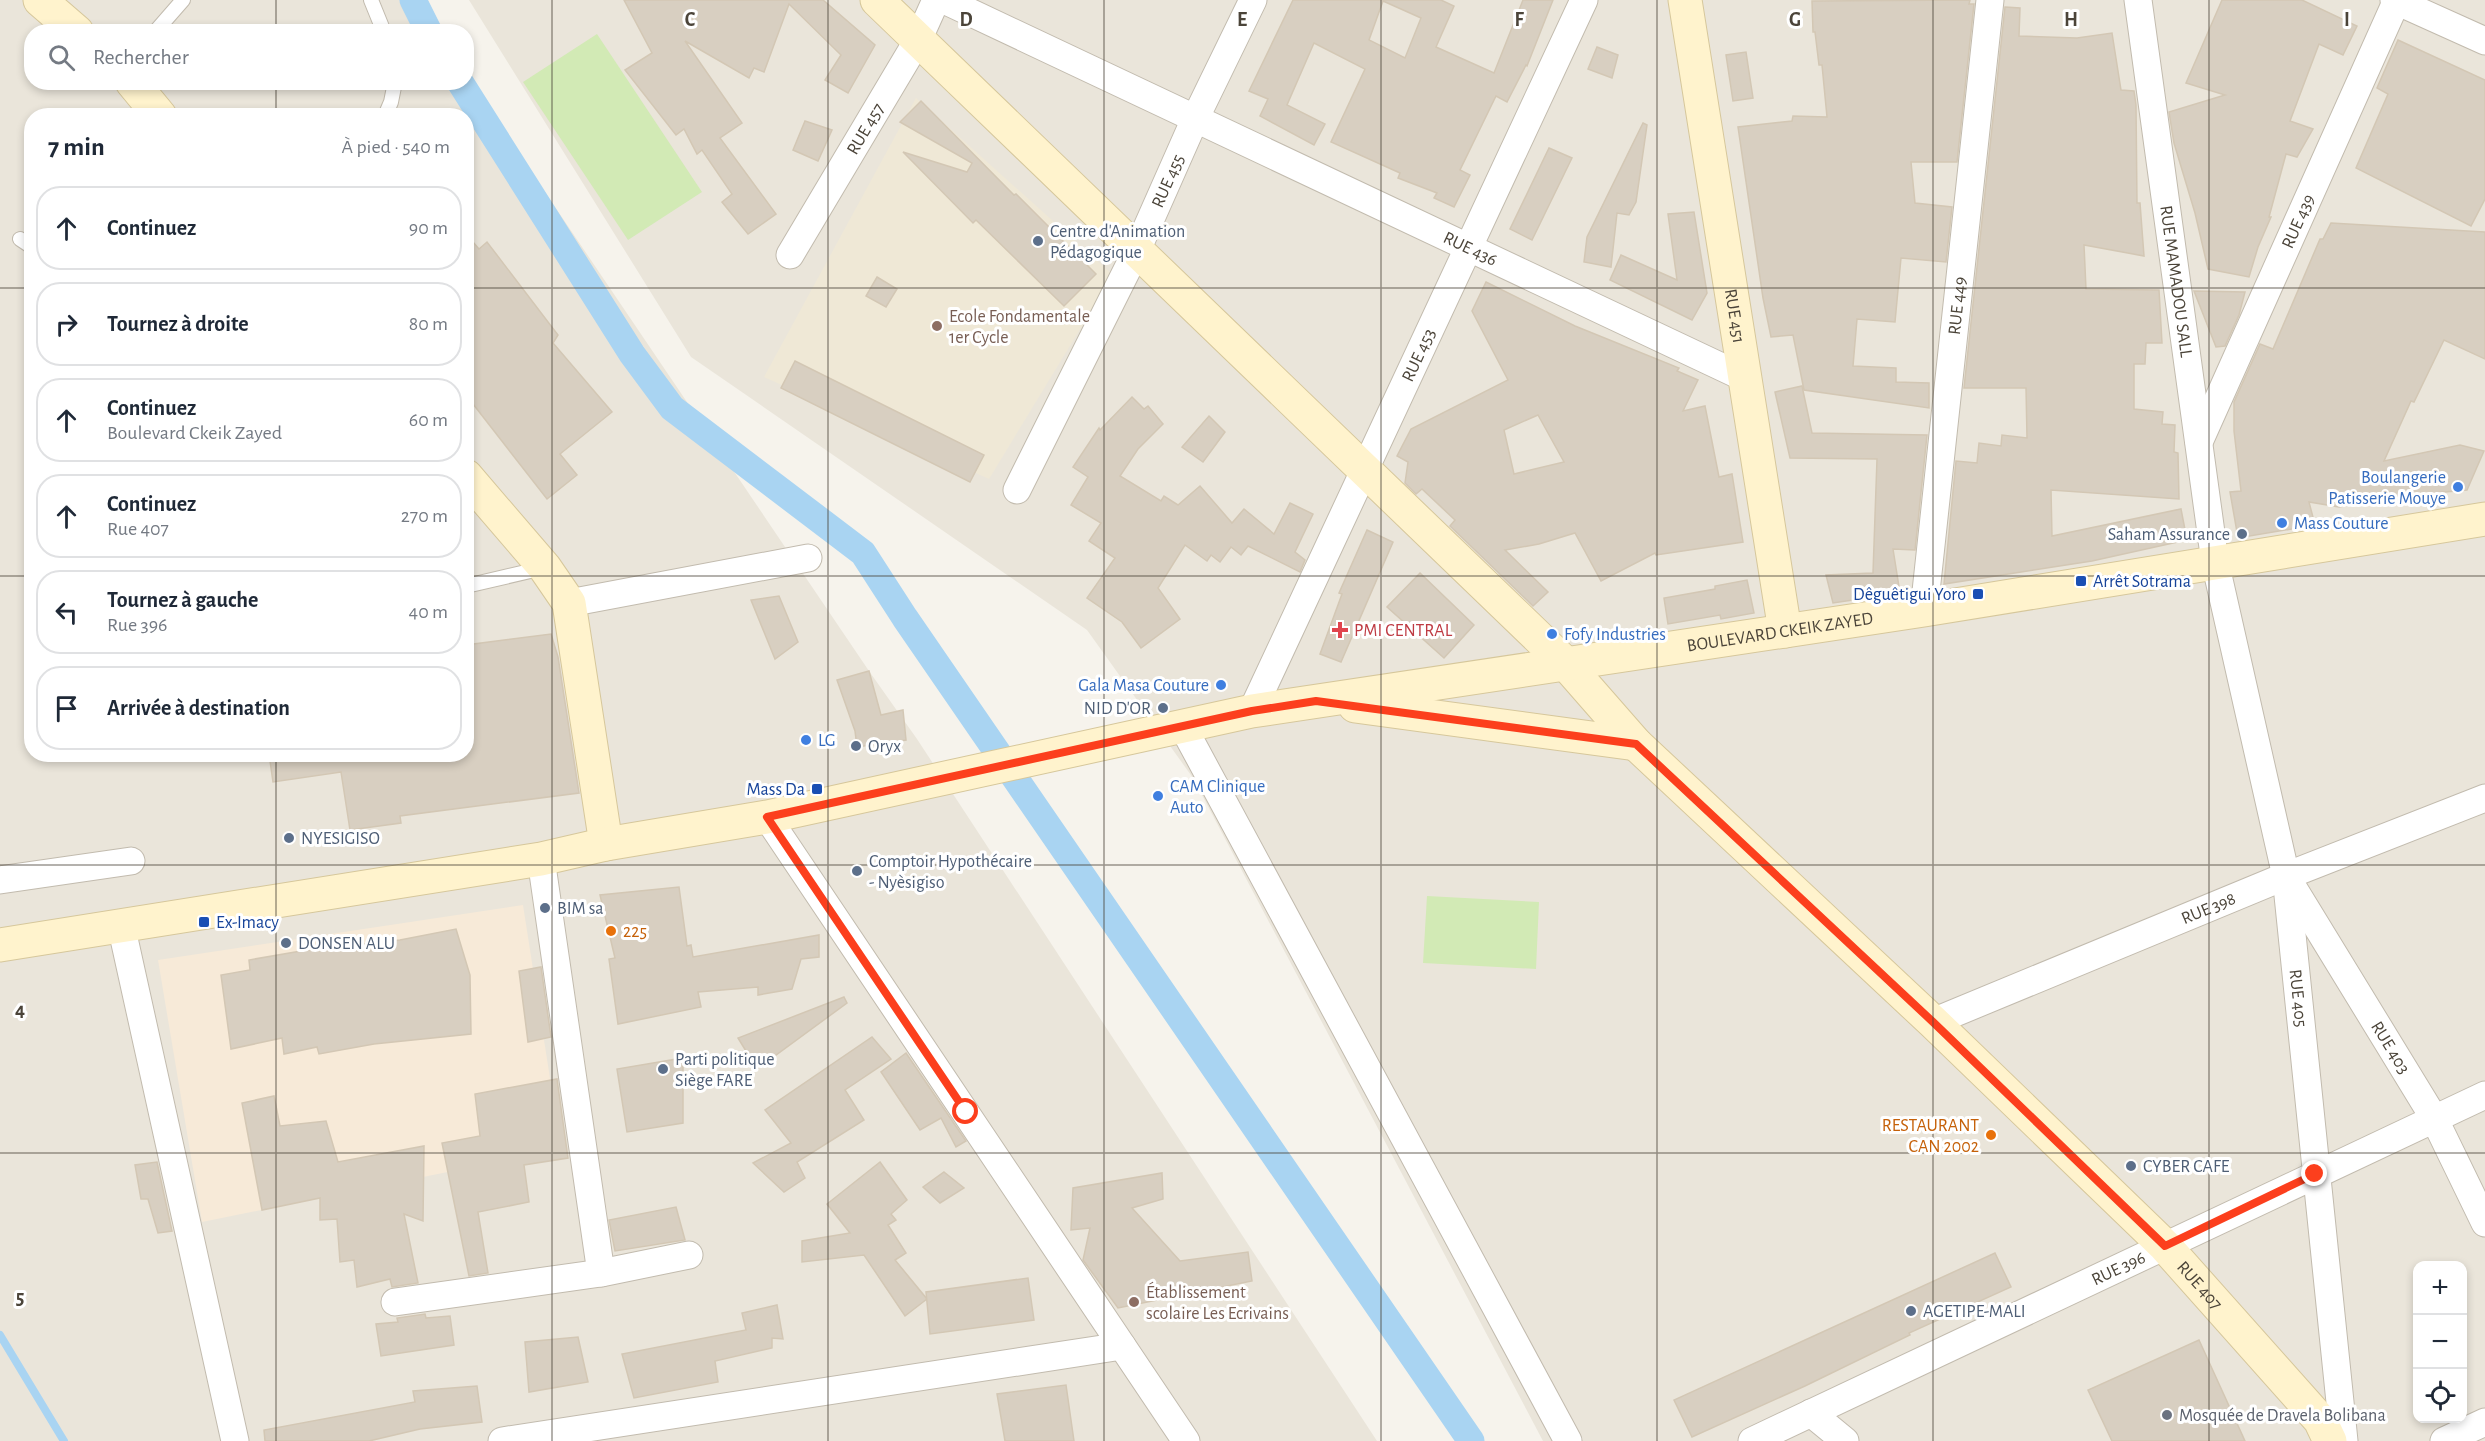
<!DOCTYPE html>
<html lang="fr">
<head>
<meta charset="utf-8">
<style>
	:root { --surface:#fff; --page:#f2f2f3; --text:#1f2937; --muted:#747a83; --line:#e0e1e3 }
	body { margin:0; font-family:"Alegreya Sans",sans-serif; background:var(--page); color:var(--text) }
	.controls { position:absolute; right:18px; bottom:18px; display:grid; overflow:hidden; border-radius:12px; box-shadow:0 3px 9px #0003 }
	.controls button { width:54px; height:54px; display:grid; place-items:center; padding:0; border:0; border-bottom:2px solid var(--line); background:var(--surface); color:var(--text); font:30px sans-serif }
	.stop { position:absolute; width:18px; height:18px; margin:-14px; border:4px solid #fc3f1d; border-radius:50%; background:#fff }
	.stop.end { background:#fc3f1d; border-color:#fff; box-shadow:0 2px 6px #0008 }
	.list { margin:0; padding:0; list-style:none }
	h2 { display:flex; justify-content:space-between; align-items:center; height:78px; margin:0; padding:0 24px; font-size:26px }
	h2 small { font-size:20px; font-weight:400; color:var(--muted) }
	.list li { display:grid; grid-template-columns:39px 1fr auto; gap:18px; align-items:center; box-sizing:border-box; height:84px; margin:0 12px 12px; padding:0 12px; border:2px solid var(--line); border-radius:24px }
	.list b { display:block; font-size:22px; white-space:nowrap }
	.list p { margin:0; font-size:20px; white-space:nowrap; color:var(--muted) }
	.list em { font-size:20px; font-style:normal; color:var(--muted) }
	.icon { flex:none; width:33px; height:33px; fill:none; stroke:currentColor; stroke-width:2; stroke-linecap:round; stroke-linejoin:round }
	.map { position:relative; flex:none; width:2485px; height:1441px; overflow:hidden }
	.search { position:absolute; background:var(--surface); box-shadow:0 3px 9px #0003; left:24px; top:24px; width:450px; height:66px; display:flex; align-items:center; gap:15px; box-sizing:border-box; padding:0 21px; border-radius:24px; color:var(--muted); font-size:22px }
	.panel { position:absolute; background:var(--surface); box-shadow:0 3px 9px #0003; left:24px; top:108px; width:450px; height:654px; border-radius:24px }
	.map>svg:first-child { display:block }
	.residential { fill:#eae5da; fill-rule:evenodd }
	.commercial { fill:#f7ead8 }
	.education { fill:#efe8d6 }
	.green { fill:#d2eab5 }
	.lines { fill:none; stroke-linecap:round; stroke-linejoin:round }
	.stream { stroke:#a9d4f2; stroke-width:8 }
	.canal { stroke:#a9d4f2; stroke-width:27 }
	.building { fill:#d8cfc1; stroke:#d3c7b4; stroke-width:1.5; fill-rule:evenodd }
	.lane-casing { stroke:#c2bbae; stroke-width:16 }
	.street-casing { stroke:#c2bbae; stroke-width:29 }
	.secondary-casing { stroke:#d6c79b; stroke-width:35 }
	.lane { stroke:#fff; stroke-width:14 }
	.street { stroke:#fff; stroke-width:27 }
	.secondary { stroke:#fff3cd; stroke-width:33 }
	.route { stroke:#fc3f1d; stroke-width:8 }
	.grid { fill:none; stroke:#4b4439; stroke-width:1.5; stroke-opacity:0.55 }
	.service-dot { fill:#5c6f8a; stroke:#fff; stroke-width:2 }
	.education-dot { fill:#8d6e63; stroke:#fff; stroke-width:2 }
	.shop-dot { fill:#3f7fe0; stroke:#fff; stroke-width:2 }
	.transit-dot { fill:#1a4fb4; stroke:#fff; stroke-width:2 }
	.health-dot { fill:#e0444e; stroke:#fff; stroke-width:2 }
	.food-dot { fill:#e8710a; stroke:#fff; stroke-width:2 }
	.worship-dot { fill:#6b7280; stroke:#fff; stroke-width:2 }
	.labels { text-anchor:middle; stroke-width:6; stroke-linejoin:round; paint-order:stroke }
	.street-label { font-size:18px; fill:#4b4439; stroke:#fff }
	.service-label { font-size:18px; fill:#4e5e75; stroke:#fff; text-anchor:start }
	.education-label { font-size:18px; fill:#785e54; stroke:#fff; text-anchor:start }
	.shop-label { font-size:18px; fill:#366cbe; stroke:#fff; text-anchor:start }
	.transit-label { font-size:18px; fill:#164399; stroke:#fff; text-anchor:start }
	.health-label { font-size:18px; fill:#be3a42; stroke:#fff; text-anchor:start }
	.food-label { font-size:18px; fill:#c56008; stroke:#fff; text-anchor:start }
	.worship-label { font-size:18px; fill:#5b616d; stroke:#fff; text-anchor:start }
	.grid-label { font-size:20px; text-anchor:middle; font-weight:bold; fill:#4b4439; stroke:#fff; stroke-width:6; stroke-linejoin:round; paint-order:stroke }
</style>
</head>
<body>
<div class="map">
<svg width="2485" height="1441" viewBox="0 0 2485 1441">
	<rect width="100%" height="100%" fill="#f6f3ec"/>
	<g class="residential">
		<path d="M0,0H415L436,31L32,32V82H466L467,77L869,671L917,739L1377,1441H0ZM32,116H466V754H32Z"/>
		<path d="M469,0H2485V1441H1543L1193,778L1087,630L691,357ZM2418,1266H2462V1418H2418Z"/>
	</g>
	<polygon class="commercial" points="523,905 561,1149 202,1222 158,960"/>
	<polygon class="education" points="916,98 1113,275 989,479 764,377"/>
	<g class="green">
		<polygon points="597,34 702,192 628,240 523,82"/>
		<polygon points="1427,896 1539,902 1536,969 1423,963"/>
	</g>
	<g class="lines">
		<polyline class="stream" points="0,1335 64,1441"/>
		<g class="canal">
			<polyline points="413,0 429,32"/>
			<polyline points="460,82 632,354 672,408 863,553 905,618 1471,1441"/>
		</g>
	</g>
	<g class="building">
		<polygon points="624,0 823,0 875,45 848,93 825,80 841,55 789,4 764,72 754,68 749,78 685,41 742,123 720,138 776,214 748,234 722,202 732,194 702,150 697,154 684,129 676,135 625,70 652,53"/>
		<path d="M1293,0H1441L1454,6L1436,47L1494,73L1523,0H1553L1527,66L1526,65L1507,102L1496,96L1460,170L1470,175L1454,207L1434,198L1437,193L1398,178L1400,173L1331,142L1365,69L1314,43L1287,105L1325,124L1314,145L1260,116L1268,99L1249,91ZM1383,1L1421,18L1405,58L1369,40Z"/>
		<polygon points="1970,0 1969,4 1974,4 1957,162 1911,162 1915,203 1952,207 1946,262 1901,258 1895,322 1857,319 1853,366 1896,368 1896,382 1929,383 1929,408 1804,390 1793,335 1771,337 1763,298 1738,127 1792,121 1793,116 1827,117 1822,65 1819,65 1815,32 1813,32 1812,1"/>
		<polygon points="2222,0 2302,0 2357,26 2343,55 2319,44 2290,121 2313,129 2297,157 2286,154 2269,217 2271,217 2258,247 2249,277 2208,269 2195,213 2174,143 2169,112 2225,95 2186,83"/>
		<polygon points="2005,7 2020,8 2019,36 2077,38 2112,33 2121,90 2134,91 2136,105 2137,203 2140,203 2144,256 2084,245 2086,289 2159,290 2162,343 2146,343 2145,364 2134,364 2134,409 2163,412 2162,424 2175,425 2174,452 2178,453 2179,499 2051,490 2052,536 2181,509 2187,540 2092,561 1944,584 1956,461 1977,463 1979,443 2001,446 2002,435 2027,438 2026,388 1964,388"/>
		<polygon points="2398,40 2485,80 2485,199 2471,226 2356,168 2388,94 2377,88"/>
		<polygon points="1597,47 1618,55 1612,78 1588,69"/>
		<polygon points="1746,52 1753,98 1733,101 1726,55"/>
		<polygon points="921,101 1014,195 1016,194 1096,274 1064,306 976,220 973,223 903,152 967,172 972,163 900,122"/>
		<polygon points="805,121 832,130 818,161 793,150"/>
		<polygon points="1643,123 1647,125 1636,202 1629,215 1617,213 1611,267 1584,262 1587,237"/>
		<polygon points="1549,148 1572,158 1532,240 1510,229"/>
		<polygon points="1694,212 1707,293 1692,320 1610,280 1621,255 1677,280 1668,214"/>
		<polygon points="2331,223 2485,232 2485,359 2444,340 2414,402 2411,401 2384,461 2460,445 2484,451 2467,490 2366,499 2365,502 2339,507 2309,502 2315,525 2238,538 2230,492 2241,491 2234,431 2234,402 2260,344 2273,349 2320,239 2323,239"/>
		<polygon points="466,234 479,249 487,242 558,335 553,343 612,412 560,454 577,475 547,499 466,395"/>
		<polygon points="877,277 897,289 886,307 866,296"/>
		<path d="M1486,282L1575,326L1679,368L1677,371L1698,380L1683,411L1705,406L1719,477L1732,474L1743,542L1656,555L1655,553L1601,581L1575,533L1539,544L1505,550L1548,592L1533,606L1450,526L1455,520L1422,489L1416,494L1405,483L1408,462L1397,456L1411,429L1508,380L1472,311ZM1538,415L1564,462L1514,474L1504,430Z"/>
		<polygon points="2194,291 2245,292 2239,315 2225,346 2216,347"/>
		<polygon points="795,361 984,455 970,482 781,388"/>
		<polygon points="1802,386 1812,433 1927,435 1915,550 1893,549 1900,593 1833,603 1826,575 1873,573 1877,459 1790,458 1775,392"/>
		<polygon points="1132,397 1144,409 1148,406 1163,424 1138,449 1120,476 1161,501 1164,496 1178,505 1200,486 1232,523 1244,509 1274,534 1290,503 1313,514 1295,552 1305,560 1300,572 1248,546 1241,555 1231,547 1220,562 1211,555 1207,561 1185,545 1158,588 1180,619 1141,648 1122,622 1087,598 1115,558 1089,541 1101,523 1071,505 1088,477 1073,467 1099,428 1100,430"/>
		<polygon points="1209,416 1225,432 1203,462 1182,447"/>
		<polygon points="1367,530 1393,542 1341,662 1320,654 1342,594 1339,593"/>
		<polygon points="1420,573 1474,625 1444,658 1387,607"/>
		<polygon points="1747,580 1754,613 1721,619 1720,615 1668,624 1664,598 1715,589 1715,586"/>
		<polygon points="779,596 798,642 775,659 751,600"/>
		<polygon points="551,634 558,657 579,793 400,816 401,823 350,830 341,772 273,782 269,754 466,754 466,645"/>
		<polygon points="869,671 881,715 903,710 906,740 857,747 855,731 837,680"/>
		<polygon points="679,887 687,946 691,945 693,957 819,935 819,957 801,959 792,989 758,995 758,987 698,992 701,1007 618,1024 609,959 615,958 600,895"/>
		<polygon points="456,929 470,975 471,1034 374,1044 319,1054 317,1047 284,1054 282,1038 231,1049 221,975 250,970 249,960 301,951 400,940"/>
		<polygon points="541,967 551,1037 528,1042 519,971"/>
		<polygon points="844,997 847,1003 757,1069 738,1038"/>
		<polygon points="872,1037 891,1059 845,1090 864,1120 797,1162 805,1178 784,1192 753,1163 791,1143 765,1110"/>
		<polygon points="906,1053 966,1141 956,1147 941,1118 920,1130 881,1072"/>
		<polygon points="683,1058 683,1123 627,1132 617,1069"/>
		<polygon points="557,1079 568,1158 524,1165 529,1202 478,1212 488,1273 469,1276 442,1143 480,1136 475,1094"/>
		<polygon points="274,1096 280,1126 326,1121 338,1162 424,1146 423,1221 404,1214 418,1283 392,1287 390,1279 357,1287 354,1260 340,1262 337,1219 320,1220 320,1198 262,1210 242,1103"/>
		<polygon points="157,1162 172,1231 158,1233 148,1199 141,1199 135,1165"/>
		<polygon points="880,1162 907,1200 891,1214 896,1220 888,1225 906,1253 895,1260 927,1299 905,1316 864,1255 802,1262 802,1241 850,1233 827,1204"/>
		<polygon points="944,1172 964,1188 940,1203 923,1187"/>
		<polygon points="1162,1173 1163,1199 1132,1208 1180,1261 1248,1252 1252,1281 1118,1308 1083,1260 1090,1228 1071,1230 1073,1188"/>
		<polygon points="676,1207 685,1240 615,1251 609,1220"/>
		<polygon points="1995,1253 2011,1287 1909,1333 1910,1335 1805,1386 1692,1437 1674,1400"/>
		<polygon points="1028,1278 1034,1320 930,1334 926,1292"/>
		<polygon points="777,1305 783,1339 772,1338 772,1348 715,1361 718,1382 634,1398 622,1354 746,1330 742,1313"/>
		<polygon points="425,1314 426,1318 450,1316 454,1345 381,1356 376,1324 398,1322 397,1318"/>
		<polygon points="578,1337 588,1382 529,1392 525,1342"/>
		<polygon points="2199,1340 2245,1441 2112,1441 2088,1390"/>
		<polygon points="1066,1385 1074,1441 1005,1441 997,1394"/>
		<polygon points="477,1386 482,1422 420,1429 369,1441 265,1441 264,1430 415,1402 413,1391"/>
	</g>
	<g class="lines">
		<defs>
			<g id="lane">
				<polyline points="371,0 384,32"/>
				<polyline points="155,32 183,0"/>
				<polyline points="385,116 391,102 395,82"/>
				<polyline points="20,239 32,247"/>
				<polyline points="466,586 543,568"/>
			</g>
			<g id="street">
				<path id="s1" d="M944,0L1745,378"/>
				<path id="s2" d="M2138,0L2215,562L2286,876L2344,1441"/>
				<polyline points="2394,0 2485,41"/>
				<path id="s3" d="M790,255L918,40L936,0"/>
				<path id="s4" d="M2199,442L2397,0"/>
				<path id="s5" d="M1017,490L1137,250L1195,119L1253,0"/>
				<polyline points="569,603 808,558"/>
				<path id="s6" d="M1924,610L1990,0"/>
				<path id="s7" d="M1252,711L1584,0"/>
				<polyline points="1183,727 1568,1441"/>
				<polyline points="767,817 1186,1441"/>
				<polyline points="541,859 601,1273"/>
				<polyline points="0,880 131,861"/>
				<path id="s8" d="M2289,881L2434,1118L2485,1223"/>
				<polyline points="121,925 235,1441"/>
				<path id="s9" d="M1933,1022L2286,876L2485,798"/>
				<polyline points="395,1302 601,1273 689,1255"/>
				<polyline points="1811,1413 1845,1441"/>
				<polyline points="502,1441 1122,1346"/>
				<path id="s10" d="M1752,1441L2485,1095"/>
				<polyline points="2444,1441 2485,1422"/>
			</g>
			<g id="secondary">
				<polyline points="40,0 77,32"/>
				<path id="s11" d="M877,0L1566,664L1636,744L1933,1022L2165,1246L2320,1420L2330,1441"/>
				<path id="s12" d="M1685,0L1785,631"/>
				<polyline points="132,82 160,116"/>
				<polyline points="466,476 545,568 569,603 606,844"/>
				<polyline points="1355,706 1636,744"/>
				<path id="s13" d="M0,945L541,859L606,844L767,817L1252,711L1924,610L2485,519"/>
			</g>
		</defs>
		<use href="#lane" class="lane-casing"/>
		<use href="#street" class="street-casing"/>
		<use href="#secondary" class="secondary-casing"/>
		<use href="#lane" class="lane"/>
		<use href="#street" class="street"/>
		<use href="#secondary" class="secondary"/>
	</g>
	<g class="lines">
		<polyline class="route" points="966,1112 767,817 1252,711 1316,701 1636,744 1933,1022 2165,1246 2315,1174"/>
	</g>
	<path class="grid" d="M276,0V32M552,0V1441M828,0V1441M1104,0V1441M1381,0V1441M1657,0V1441M1933,0V1441M2209,0V1441M276,82V116M0,288H32M466,288H2485M0,576H32M466,576H2485M276,754V1441M0,865H2485M0,1153H2485"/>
	<g class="service-dot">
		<circle cx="1038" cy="241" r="6"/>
		<circle cx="2242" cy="534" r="6"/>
		<circle cx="1163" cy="708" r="6"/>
		<circle cx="856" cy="746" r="6"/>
		<circle cx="289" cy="838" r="6"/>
		<circle cx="857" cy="871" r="6"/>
		<circle cx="545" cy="908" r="6"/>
		<circle cx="286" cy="943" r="6"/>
		<circle cx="663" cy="1069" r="6"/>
		<circle cx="2131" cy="1166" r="6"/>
		<circle cx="1911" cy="1311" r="6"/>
	</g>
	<g class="education-dot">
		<circle cx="937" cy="326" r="6"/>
		<circle cx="1134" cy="1302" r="6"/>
	</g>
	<g class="shop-dot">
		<circle cx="2458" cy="487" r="6"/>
		<circle cx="2282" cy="523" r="6"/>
		<circle cx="1552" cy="634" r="6"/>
		<circle cx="1221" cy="685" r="6"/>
		<circle cx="806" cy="740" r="6"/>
		<circle cx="1158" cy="796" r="6"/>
	</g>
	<g class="transit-dot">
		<rect x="2075" y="575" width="12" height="12" rx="3"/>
		<rect x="1972" y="588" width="12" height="12" rx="3"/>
		<rect x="811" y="783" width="12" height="12" rx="3"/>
		<rect x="198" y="916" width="12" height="12" rx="3"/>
	</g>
	<path class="health-dot" d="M1337 621h6v6h6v6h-6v6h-6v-6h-6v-6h6z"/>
	<g class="food-dot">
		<circle cx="611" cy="931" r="6"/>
		<circle cx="1991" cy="1135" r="6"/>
	</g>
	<circle class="worship-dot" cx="2167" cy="1415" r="6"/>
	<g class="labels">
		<g class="street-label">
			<text dy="6" stroke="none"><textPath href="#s3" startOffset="147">RUE 457</textPath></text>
			<text dy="6" stroke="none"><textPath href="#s5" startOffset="344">RUE 455</textPath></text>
			<text dy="6" stroke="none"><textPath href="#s4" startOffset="242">RUE 439</textPath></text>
			<text dy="6" stroke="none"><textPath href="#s1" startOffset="582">RUE 436</textPath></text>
			<text dy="6" stroke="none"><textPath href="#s2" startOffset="284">RUE MAMADOU SALL</textPath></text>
			<text dy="6" stroke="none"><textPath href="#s6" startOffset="306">RUE 449</textPath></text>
			<text dy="6" stroke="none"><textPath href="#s12" startOffset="320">RUE 451</textPath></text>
			<text dy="6" stroke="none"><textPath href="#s7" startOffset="393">RUE 453</textPath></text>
			<text dy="6" stroke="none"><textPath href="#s13" startOffset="1808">BOULEVARD CKEIK ZAYED</textPath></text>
			<text dy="6" stroke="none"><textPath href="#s9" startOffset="298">RUE 398</textPath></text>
			<text dy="6" stroke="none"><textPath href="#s2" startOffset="1012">RUE 405</textPath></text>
			<text dy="6" stroke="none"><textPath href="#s8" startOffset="195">RUE 403</textPath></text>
			<text dy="6" stroke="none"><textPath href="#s10" startOffset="405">RUE 396</textPath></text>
			<text dy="6" stroke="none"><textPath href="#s11" startOffset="1845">RUE 407</textPath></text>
		</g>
		<g class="service-label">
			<text x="1050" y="237">Centre d'Animation<tspan x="1050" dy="21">Pédagogique</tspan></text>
			<text x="2230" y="540" text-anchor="end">Saham Assurance</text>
			<text x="1151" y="714" text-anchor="end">NID D'OR</text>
			<text x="868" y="752">Oryx</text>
			<text x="301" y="844">NYESIGISO</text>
			<text x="869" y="867">Comptoir Hypothécaire<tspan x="869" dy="21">- Nyèsigiso</tspan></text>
			<text x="557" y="914">BIM sa</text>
			<text x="298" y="949">DONSEN ALU</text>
			<text x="675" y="1065">Parti politique<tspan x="675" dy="21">Siège FARE</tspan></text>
			<text x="2143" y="1172">CYBER CAFE</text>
			<text x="1923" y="1317">AGETIPE-MALI</text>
		</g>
		<g class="education-label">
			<text x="949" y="322">Ecole Fondamentale<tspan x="949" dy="21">1er Cycle</tspan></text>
			<text x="1146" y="1298">Établissement<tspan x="1146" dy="21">scolaire Les Ecrivains</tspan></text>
		</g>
		<g class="shop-label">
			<text x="2446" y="483" text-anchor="end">Boulangerie<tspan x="2446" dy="21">Patisserie Mouye</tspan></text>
			<text x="2294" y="529">Mass Couture</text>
			<text x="1564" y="640">Fofy Industries</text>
			<text x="1209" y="691" text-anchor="end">Gala Masa Couture</text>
			<text x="818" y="746">LG</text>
			<text x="1170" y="792">CAM Clinique<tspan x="1170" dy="21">Auto</tspan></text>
		</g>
		<g class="transit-label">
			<text x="2093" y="587">Arrêt Sotrama</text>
			<text x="1966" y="600" text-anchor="end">Dêguêtigui Yoro</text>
			<text x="805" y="795" text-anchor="end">Mass Da</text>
			<text x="216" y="928">Ex-Imacy</text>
		</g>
		<g class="health-label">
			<text x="1354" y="636">PMI CENTRAL</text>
		</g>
		<g class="food-label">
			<text x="623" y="937">225</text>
			<text x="1979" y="1131" text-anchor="end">RESTAURANT<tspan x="1979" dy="21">CAN 2002</tspan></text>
		</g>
		<g class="worship-label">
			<text x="2179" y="1421">Mosquée de Dravela Bolibana</text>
		</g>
	</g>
	<g class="grid-label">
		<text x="690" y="26">C</text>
		<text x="966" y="26">D</text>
		<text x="1242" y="26">E</text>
		<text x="1519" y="26">F</text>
		<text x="1795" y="26">G</text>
		<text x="2071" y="26">H</text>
		<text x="2347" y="26">I</text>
		<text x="20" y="1016">4</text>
		<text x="20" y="1304">5</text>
	</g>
</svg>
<div class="controls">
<button>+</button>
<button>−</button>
<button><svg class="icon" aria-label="locate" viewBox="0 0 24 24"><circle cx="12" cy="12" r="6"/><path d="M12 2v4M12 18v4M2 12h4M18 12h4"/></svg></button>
</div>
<div class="stop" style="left:966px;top:1112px"></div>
<div class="stop end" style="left:2315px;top:1174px"></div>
<div class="search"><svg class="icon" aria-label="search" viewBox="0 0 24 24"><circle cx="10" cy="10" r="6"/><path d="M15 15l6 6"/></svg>Rechercher</div>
<section class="panel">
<h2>7 min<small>À pied · 540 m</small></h2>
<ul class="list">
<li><svg class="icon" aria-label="ahead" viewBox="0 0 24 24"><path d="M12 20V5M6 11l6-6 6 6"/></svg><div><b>Continuez</b></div><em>90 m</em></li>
<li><svg class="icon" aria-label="right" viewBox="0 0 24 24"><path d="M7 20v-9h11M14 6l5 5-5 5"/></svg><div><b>Tournez à droite</b></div><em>80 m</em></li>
<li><svg class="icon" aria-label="ahead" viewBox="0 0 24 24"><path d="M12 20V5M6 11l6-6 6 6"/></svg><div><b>Continuez</b><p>Boulevard Ckeik Zayed</p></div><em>60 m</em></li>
<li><svg class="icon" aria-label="ahead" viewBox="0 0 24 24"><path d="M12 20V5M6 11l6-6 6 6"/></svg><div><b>Continuez</b><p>Rue 407</p></div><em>270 m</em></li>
<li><svg class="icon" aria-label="left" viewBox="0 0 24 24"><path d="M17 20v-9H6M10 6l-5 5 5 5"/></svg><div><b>Tournez à gauche</b><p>Rue 396</p></div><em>40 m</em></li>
<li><svg class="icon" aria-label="arrive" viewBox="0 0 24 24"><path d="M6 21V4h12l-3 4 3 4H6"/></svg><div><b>Arrivée à destination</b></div></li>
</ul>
</section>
</div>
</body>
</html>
